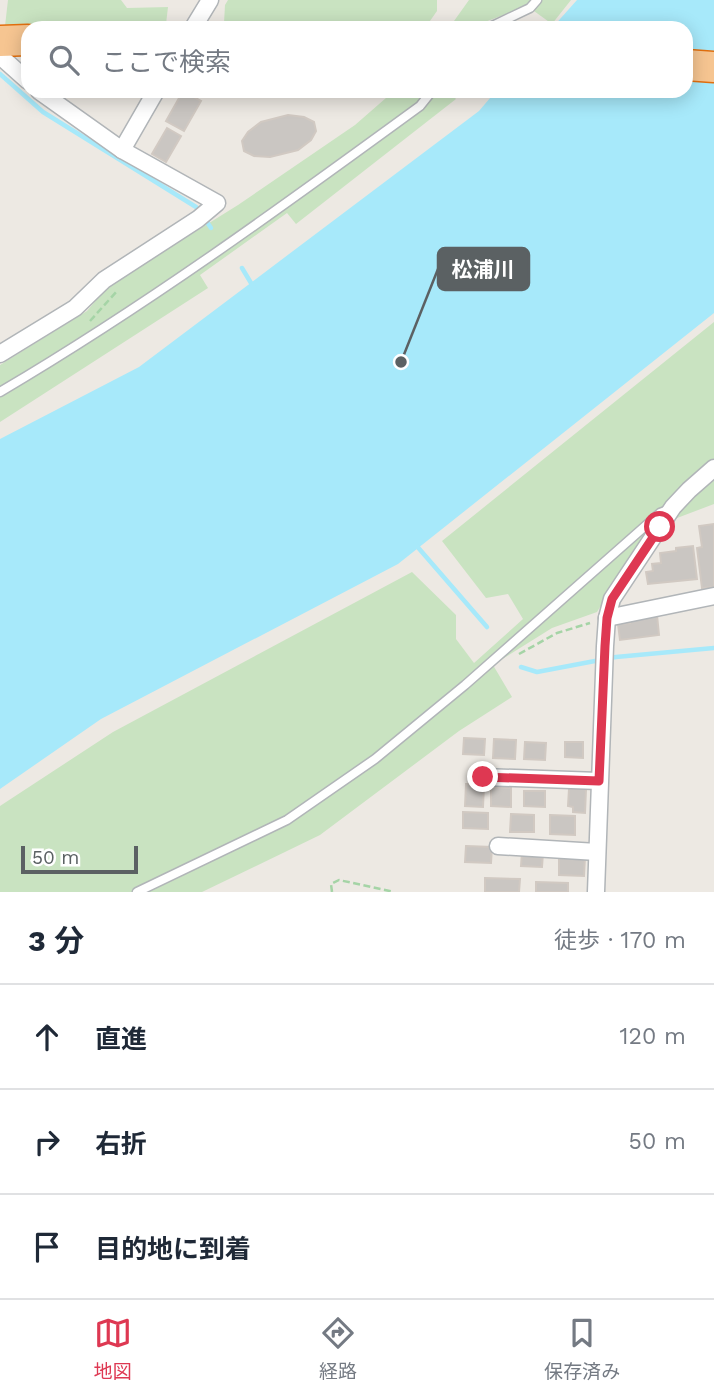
<!DOCTYPE html>
<html lang="ja">
<head>
<meta charset="utf-8">
<style>
	:root { --surface:#fff; --page:#f2f2f3; --text:#1f2937; --muted:#747a83; --line:#e0e1e3; --accent:#de3852 }
	body { margin:0; font-family:"Work Sans","Noto Sans JP",sans-serif; background:var(--page); color:var(--text) }
	.scale { position:absolute; left:21px; bottom:18px; width:117px; box-sizing:border-box; padding-left:7px; border:4px solid #5b6163; border-top:0; font-size:19px; line-height:24px; white-space:nowrap; color:#5b6163; -webkit-text-stroke:5px #fff; paint-order:stroke }
	.stop { position:absolute; width:21px; height:21px; margin:-16px; border:5px solid #de3852; border-radius:50%; background:#fff }
	.stop.end { background:#de3852; border-color:#fff; box-shadow:0 2px 7px #0008 }
	.list { margin:0; padding:0; list-style:none }
	h2 { display:flex; justify-content:space-between; align-items:center; height:91px; margin:0; padding:0 28px; font-size:30px }
	h2 small { font-size:23px; font-weight:400; color:var(--muted) }
	.list li { display:grid; grid-template-columns:46px 1fr auto; gap:21px; align-items:center; box-sizing:border-box; height:105px; padding:0 28px; border-top:2px solid var(--line) }
	.list b { display:block; font-size:26px; white-space:nowrap }
	.list em { font-size:23px; font-style:normal; color:var(--muted) }
	.icon { flex:none; width:38px; height:38px; fill:none; stroke:currentColor; stroke-width:2; stroke-linecap:round; stroke-linejoin:round }
	.map { position:relative; flex:none; width:714px; height:892px; overflow:hidden }
	.search { position:absolute; background:var(--surface); box-shadow:0 4px 18px #0003; left:21px; right:21px; top:21px; height:77px; display:flex; align-items:center; gap:18px; box-sizing:border-box; padding:0 24px; border-radius:21px; color:var(--muted); font-size:26px }
	.sheet { height:406px; background:var(--surface) }
	nav { display:flex; justify-content:space-around; align-items:center; box-sizing:border-box; height:98px; border-top:2px solid var(--line); background:var(--surface); font-size:19px; color:var(--muted) }
	nav a { display:grid; justify-items:center; gap:4px }
	nav .on { color:var(--accent) }
	.map>svg:first-child { display:block }
	.green { fill:#c9e3c1 }
	.water { fill:#a7e9fa }
	.lines { fill:none; stroke-linecap:round; stroke-linejoin:round }
	.stream { stroke:#a7e9fa; stroke-width:4.5 }
	.building { fill:#cac6c2; stroke:#d1c9c2; stroke-width:2 }
	.service-casing { stroke:#b1b5b8; stroke-width:11 }
	.minor-casing { stroke:#b1b5b8; stroke-width:19 }
	.motorway-casing { stroke:#e26f0e; stroke-width:33 }
	.path { stroke:#a5d4a6; stroke-width:2.5; stroke-dasharray:7 3.5; stroke-linecap:butt }
	.service { stroke:#fff; stroke-width:8 }
	.minor { stroke:#fff; stroke-width:16 }
	.motorway { stroke:#f6c591; stroke-width:30 }
	.route { stroke:#de3852; stroke-width:9 }
	.leader { fill:none; stroke:#5b6163; stroke-width:2.5 }
	.callout-dot { fill:#5b6163; stroke:#fff; stroke-width:2.5 }
	.callout { fill:#5b6163; stroke:#5b6163; stroke-width:2.5 }
	.callout-label { font-size:21px; text-anchor:middle; font-weight:bold; fill:#fff }
</style>
</head>
<body>
<div class="map">
<svg width="714" height="892" viewBox="0 0 714 892">
	<rect width="100%" height="100%" fill="#ede9e3"/>
	<g class="green">
		<polygon points="8,0 121,0 127,8 168,7 166,24 5,26"/>
		<polygon points="228,0 437,0 437,11 425,28 310,28 224,23 225,5"/>
		<polygon points="469,0 571,0 552,24 527,6 469,28 449,28"/>
		<polygon points="394,91 449,91 456,99 296,224 287,213 200,275 208,288 0,422 0,365 87,311 108,286 238,205 355,125"/>
		<polygon points="714,322 714,504 648,529 597,612 552,628 493,665 512,697 459,731 320,835 202,892 0,892 0,806 113,732 412,572 456,615 456,639 474,663 523,619 508,594 486,598 442,541"/>
	</g>
	<polygon class="water" points="577,0 714,0 714,313 398,564 101,719 0,789 0,439 139,367 479,111 496,91 686,91 686,28 552,28"/>
	<g class="lines">
		<g class="stream">
			<polyline points="0,74 43,112 196,207 200,212"/>
			<polyline points="205,219 211,228"/>
			<polyline points="242,268 254,288"/>
			<polyline points="415,544 487,627"/>
			<polyline points="521,667 537,672 616,657 714,648"/>
		</g>
	</g>
	<g class="building">
		<polygon points="183,91 201,101 184,131 166,121"/>
		<polygon points="288,115 304,117 314,122 316,131 311,140 298,150 270,157 254,156 244,151 242,141 248,132 261,122"/>
		<polygon points="167,128 181,136 166,162 152,154"/>
		<polygon points="714,524 714,587 702,588 697,548 702,547 699,526"/>
		<polygon points="693,546 697,579 648,584 646,572 653,571 652,564 661,563 660,553 676,551 676,548"/>
		<polygon points="657,615 659,635 620,640 618,624 630,623 629,618"/>
		<polygon points="464,738 485,739 484,755 463,754"/>
		<polygon points="494,739 516,740 515,759 493,758"/>
		<polygon points="525,742 546,743 545,760 524,759"/>
		<polygon points="565,742 583,742 583,758 565,757"/>
		<polygon points="466,784 484,785 483,807 465,806"/>
		<polygon points="491,787 511,788 511,807 491,806"/>
		<polygon points="569,789 586,789 585,813 573,812 573,807 568,806"/>
		<polygon points="524,791 545,791 545,807 524,806"/>
		<polygon points="463,812 488,813 488,829 463,828"/>
		<polygon points="511,814 534,815 534,832 510,832"/>
		<polygon points="550,815 575,816 575,835 550,834"/>
		<polygon points="466,846 492,847 491,863 465,862"/>
		<polygon points="522,852 543,853 542,867 521,866"/>
		<polygon points="559,856 585,857 584,876 559,875"/>
		<polygon points="485,878 520,879 519,892 485,892"/>
		<polygon points="536,882 568,883 568,892 536,892"/>
	</g>
	<g class="lines">
		<defs>
			<g id="service">
				<polyline points="488,28 530,8 537,0"/>
				<path d="M0,392C146,306 283,206 420,106L432,91"/>
				<polyline points="137,892 287,820 375,759 465,685 660,513 668,510"/>
			</g>
			<g id="minor">
				<polyline points="193,28 210,0"/>
				<polyline points="0,56 28,81"/>
				<polyline points="122,150 156,91"/>
				<polyline points="0,354 75,308 104,280 198,219 217,203 122,150 39,91"/>
				<polyline points="607,618 714,596"/>
				<polyline points="483,777 599,781"/>
				<polyline points="498,846 597,852"/>
				<polyline points="596,892 605,646 607,618 612,599 673,507 689,490 714,468"/>
			</g>
			<g id="motorway">
				<polyline points="0,41 28,40"/>
				<polyline points="686,65 714,67"/>
			</g>
		</defs>
		<use href="#service" class="service-casing"/>
		<use href="#minor" class="minor-casing"/>
		<use href="#motorway" class="motorway-casing"/>
		<g class="path">
			<polyline points="90,321 118,290"/>
			<polyline points="519,654 557,633 590,623"/>
			<polyline points="332,892 331,884 339,880 394,892"/>
		</g>
		<use href="#service" class="service"/>
		<use href="#minor" class="minor"/>
		<use href="#motorway" class="motorway"/>
	</g>
	<g class="lines">
		<polyline class="route" points="483,777 599,781 605,646 607,618 612,599 660,527"/>
	</g>
	<path class="leader" d="M401 362L438 269"/>
	<circle class="callout-dot" cx="401" cy="362" r="7"/>
	<rect class="callout" x="438" y="248" width="91" height="42" rx="7"/>
	<g class="callout-label">
		<text x="483" y="277">松浦川</text>
	</g>
</svg>
<div class="scale">50 m</div>
<div class="stop" style="left:660px;top:527px"></div>
<div class="stop end" style="left:483px;top:777px"></div>
<div class="search"><svg class="icon" aria-label="search" viewBox="0 0 24 24"><circle cx="10" cy="10" r="6"/><path d="M15 15l6 6"/></svg>ここで検索</div>
</div>
<section class="sheet">
<h2>3 分<small>徒歩 · 170 m</small></h2>
<ul class="list">
<li><svg class="icon" aria-label="ahead" viewBox="0 0 24 24"><path d="M12 20V5M6 11l6-6 6 6"/></svg><div><b>直進</b></div><em>120 m</em></li>
<li><svg class="icon" aria-label="right" viewBox="0 0 24 24"><path d="M7 20v-9h11M14 6l5 5-5 5"/></svg><div><b>右折</b></div><em>50 m</em></li>
<li><svg class="icon" aria-label="arrive" viewBox="0 0 24 24"><path d="M6 21V4h12l-3 4 3 4H6"/></svg><div><b>目的地に到着</b></div></li>
</ul>
</section>
<nav>
<a class="on"><svg class="icon" aria-label="map" viewBox="0 0 24 24"><path d="M3 6l6-2 6 2 6-2v14l-6 2-6-2-6 2zM9 4v14M15 6v14"/></svg>地図</a>
<a><svg class="icon" aria-label="directions" viewBox="0 0 24 24"><path d="M12 3l9 9-9 9-9-9zM9 14v-3h6M13 9l2 2-2 2"/></svg>経路</a>
<a><svg class="icon" aria-label="saved" viewBox="0 0 24 24"><path d="M7 4h10v16l-5-4-5 4z"/></svg>保存済み</a>
</nav>
</body>
</html>
